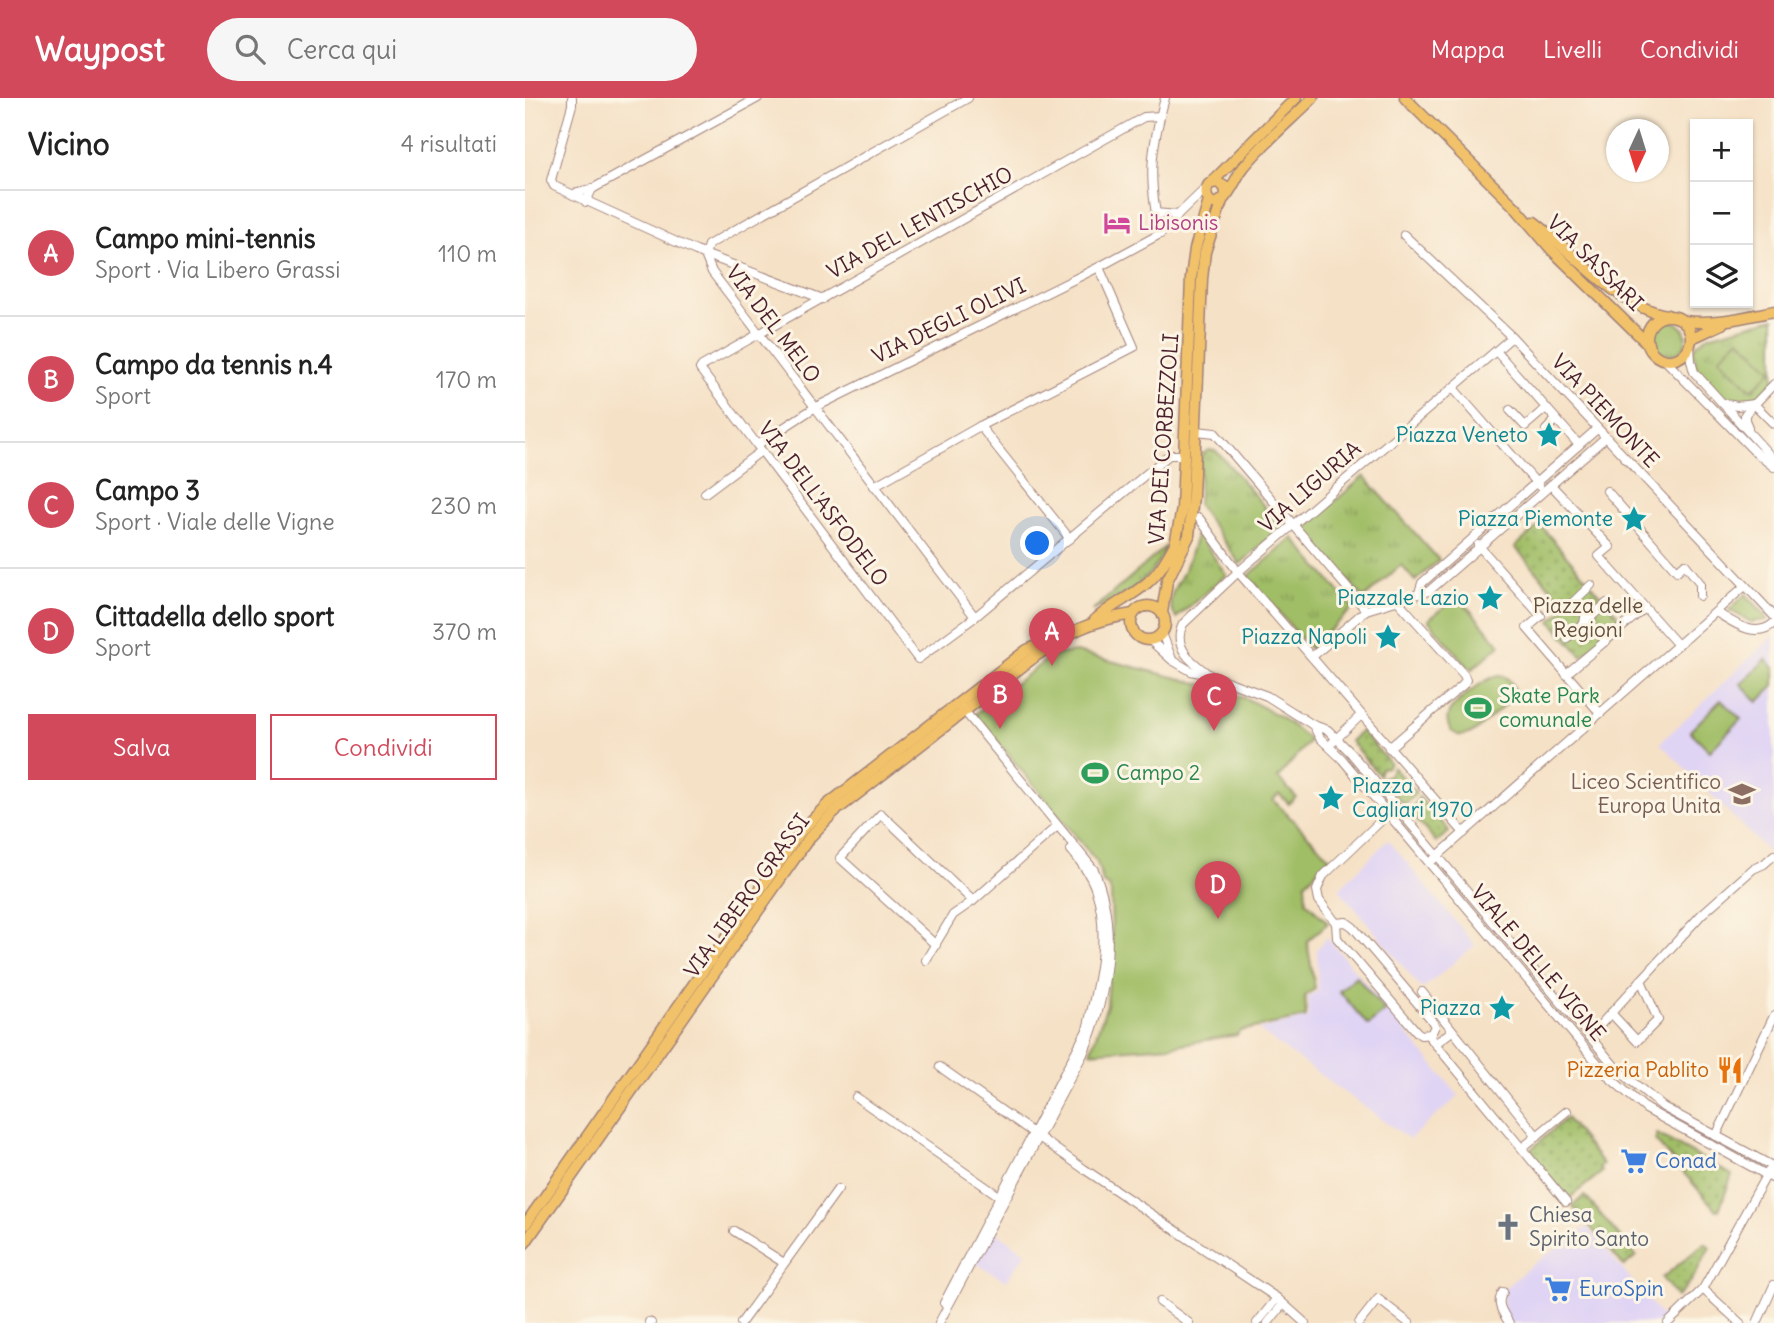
<!DOCTYPE html>
<html lang="it">
<head>
<meta charset="utf-8">
<style>
	:root { --surface:#fff; --page:#f6f6f6; --text:#222; --muted:#767676; --line:#e0e0e0; --accent:#d1495b }
	body { margin:0; font-family:Delius,sans-serif; background:var(--page); color:var(--text) }
	.controls { position:absolute; right:21px; top:21px; display:grid; overflow:hidden; border-radius:0px; box-shadow:0 2px 5px #0004 }
	.controls button { width:63px; height:63px; display:grid; place-items:center; padding:0; border:0; border-bottom:2px solid var(--line); background:var(--surface); color:var(--text); font:35px sans-serif }
	.compass { position:absolute; left:1081px; top:21px; width:63px; height:63px; border-radius:50%; background:var(--surface); box-shadow:0 2px 5px #0004; rotate:184deg }
	.you { position:absolute; left:513px; top:446px; width:24px; height:24px; margin:-18px; border:5px solid #fff; border-radius:50%; background:#1a73e8; box-shadow:0 0 0 10px #1a73e833 }
	.badge { display:grid; place-items:center; width:46px; height:46px; border-radius:50%; background:var(--accent); color:#fff; font-size:23px; font-weight:700 }
	.pin { position:absolute; translate:-50% -58px; filter:drop-shadow(0 2px 4px #0008) }
	.pin::after { content:''; position:absolute; top:37px; width:24px; height:21px; background:inherit; clip-path:polygon(0 0,100% 0,50% 100%) }
	.list { margin:0; padding:0; list-style:none }
	h2 { display:flex; justify-content:space-between; align-items:center; height:91px; margin:0; padding:0 28px; font-size:30px }
	h2 small { font-size:23px; font-weight:400; color:var(--muted) }
	.list li { display:grid; grid-template-columns:46px 1fr auto; gap:21px; align-items:center; box-sizing:border-box; height:126px; padding:0 28px; border-top:2px solid var(--line) }
	.list b { display:block; font-size:26px; white-space:nowrap }
	.list p { margin:0; font-size:23px; white-space:nowrap; color:var(--muted) }
	.list em { font-size:23px; font-style:normal; color:var(--muted) }
	.actions { display:flex; gap:14px; padding:21px 28px }
	.actions a { flex:1; padding:16px 0; border:2px solid var(--accent); border-radius:0px; text-align:center; font-size:24px; color:var(--accent) }
	.actions .main { background:var(--accent); color:#fff }
	.icon { flex:none; width:38px; height:38px; fill:none; stroke:currentColor; stroke-width:2; stroke-linecap:round; stroke-linejoin:round }
	.map { position:relative; flex:none; width:1249px; height:1225px; overflow:hidden }
	header { display:flex; align-items:center; gap:42px; box-sizing:border-box; height:98px; padding:0 35px; background:var(--accent); color:#fff }
	header strong { font-size:33px }
	nav { display:flex; gap:38px; margin-inline-start:auto; font-size:24px }
	.search { width:490px; height:63px; background:var(--page); display:flex; align-items:center; gap:18px; box-sizing:border-box; padding:0 24px; border-radius:38px; color:var(--muted); font-size:26px }
	main { display:flex }
	aside { flex:1; background:var(--surface) }
	.map>svg:first-child { display:block }
	.built { fill:#e0d4f4 }
	.grass { fill:url(#grass-tufts); stroke:#756e48; stroke-width:2 }
	.park { fill:url(#park-dots); stroke:#756e48; stroke-width:2 }
	.pitch { fill:#a0be66; stroke:#756e48; stroke-width:2 }
	.lines { fill:none; stroke-linecap:round; stroke-linejoin:round }
	.minor-casing { stroke:#a08078; stroke-width:10 }
	.major-casing { stroke:#a08078; stroke-width:13 }
	.minor { stroke:#fff; stroke-width:8 }
	.major { stroke:#f2c26a; stroke-width:10 }
	.labels { text-anchor:middle; stroke-width:6; stroke-linejoin:round; paint-order:stroke }
	.street-label { font-size:21px; fill:#4a1f2b; stroke:#fcf5e5 }
	.hotel-label { font-size:21px; fill:#b23c85; stroke:#fcf5e5; text-anchor:start }
	.culture-label { font-size:21px; fill:#0d838f; stroke:#fcf5e5; text-anchor:end }
	.park-label { font-size:21px; fill:#644f3d; stroke:#fcf5e5 }
	.leisure-label { font-size:21px; fill:#27864d; stroke:#fcf5e5; text-anchor:start }
	.education-label { font-size:21px; fill:#785e54; stroke:#fcf5e5; text-anchor:end }
	.food-label { font-size:21px; fill:#c56008; stroke:#fcf5e5; text-anchor:end }
	.shop-label { font-size:21px; fill:#366cbe; stroke:#fcf5e5; text-anchor:start }
	.worship-label { font-size:21px; fill:#5b616d; stroke:#fcf5e5; text-anchor:start }
</style>
</head>
<body>
<header>
<strong>Waypost</strong>
<div class="search"><svg class="icon" aria-label="search" viewBox="0 0 24 24"><circle cx="10" cy="10" r="6"/><path d="M15 15l6 6"/></svg>Cerca qui</div>
<nav><a>Mappa</a><a>Livelli</a><a>Condividi</a></nav>
</header>
<main>
<aside>
<h2>Vicino<small>4 risultati</small></h2>
<ul class="list">
<li><span class="badge">A</span><div><b>Campo mini-tennis</b><p>Sport · Via Libero Grassi</p></div><em>110 m</em></li>
<li><span class="badge">B</span><div><b>Campo da tennis n.4</b><p>Sport</p></div><em>170 m</em></li>
<li><span class="badge">C</span><div><b>Campo 3</b><p>Sport · Viale delle Vigne</p></div><em>230 m</em></li>
<li><span class="badge">D</span><div><b>Cittadella dello sport</b><p>Sport</p></div><em>370 m</em></li>
</ul>
<div class="actions"><a class="main">Salva</a><a>Condividi</a></div>
</aside>
<div class="map">
<svg width="1249" height="1225" viewBox="0 0 1249 1225">
	<defs>
		<pattern id="grass-tufts" width="24" height="20" patternUnits="userSpaceOnUse" patternTransform="scale(1.75)"><rect width="24" height="20" fill="#a0be66"/><path d="M3 7l-1-3M5 7V3M7 7l1-3M15 17l-1-3M17 17v-4M19 17l1-3" fill="none" stroke="#849a54"/></pattern>
		<pattern id="park-dots" width="8" height="8" patternUnits="userSpaceOnUse" patternTransform="scale(1.75)"><rect width="8" height="8" fill="#a0be66"/><path d="M2 2h.1M6 6h.1" fill="none" stroke="#849a54" stroke-width="1.8" stroke-linecap="round"/></pattern>
	</defs>
	<rect width="100%" height="100%" fill="#fcf5e5"/>
	<filter id="ink" filterUnits="userSpaceOnUse"><feTurbulence type="fractalNoise" baseFrequency=".0143" numOctaves="2"/><feDisplacementMap in="SourceGraphic" scale="14" xChannelSelector="R" yChannelSelector="G"/><feConvolveMatrix kernelMatrix="1 2 1 2 8 2 1 2 1" color-interpolation-filters="sRGB"/></filter>
	<filter id="wash" filterUnits="userSpaceOnUse"><feTurbulence type="fractalNoise" baseFrequency=".00686" numOctaves="4" result="noise"/><feDisplacementMap in="SourceGraphic" scale="28" xChannelSelector="R" yChannelSelector="G"/><feGaussianBlur stdDeviation="1.57" result="paint"/><feColorMatrix in="noise" values="0 0 0 0 0 0 0 0 0 0 0 0 0 0 0 0 0 1.4 0 .05"/><feComposite in="paint" operator="in"/></filter>
	<g filter="url(#wash)">
		<rect width="100%" height="100%" fill="#f5e1c6"/>
		<g class="built">
			<polygon points="1249,537 1249,748 1243,754 1135,645"/>
			<polygon points="863,742 950,847 897,891 814,791"/>
			<polygon points="802,839 934,998 884,1041 733,932 783,920 783,898 793,893 792,851"/>
			<polygon points="1062,1129 1140,1222 1132,1225 985,1225 978,1214 979,1191 1004,1169"/>
			<polygon points="466,1130 501,1155 481,1183 449,1164"/>
		</g>
		<g class="grass">
			<polygon points="1249,220 1249,282 1243,293 1229,306 1204,306 1172,271 1168,253 1171,247 1183,238"/>
			<circle cx="1144" cy="240" r="17"/>
			<polygon points="684,352 691,353 697,359 757,429 715,466 673,407 676,357"/>
			<polygon points="839,378 914,462 890,483 876,467 839,500 778,431"/>
			<path d="M672,434L701,477L651,520C638,502 651,489 659,473C665,460 668,447 672,434Z"/>
			<polygon points="768,440 828,510 785,551 723,478"/>
			<path d="M641,448C629,482 598,499 567,513Z"/>
			<polygon points="1221,496 1241,518 1242,522 1226,524 1204,512"/>
		</g>
		<g class="park">
			<polygon points="1015,427 1098,523 1057,558 1026,523 1042,508 990,449"/>
			<polygon points="836,633 865,665 862,669 856,670 854,677 825,643"/>
			<polygon points="868,669 891,695 879,707 856,680 864,677"/>
			<polygon points="894,699 922,730 924,734 911,744 881,710 889,708"/>
			<polygon points="1041,1020 1078,1066 1074,1069 1077,1074 1042,1102 1003,1054"/>
			<polygon points="1132,1036 1207,1077 1194,1112 1191,1112 1130,1042"/>
			<polygon points="1060,1098 1111,1158 1099,1168 1047,1108"/>
			<polygon points="1180,1145 1185,1149 1167,1182 1152,1199 1137,1180"/>
		</g>
		<g class="pitch">
			<polygon points="1214,240 1247,272 1227,292 1194,260"/>
			<polygon points="933,498 975,547 946,572 903,522"/>
			<polygon points="551,554 695,591 724,602 756,619 785,642 753,680 771,699 764,706 754,696 748,702 805,760 780,785 781,803 803,825 782,843 790,891 780,897 781,919 715,933 712,937 645,948 565,954 582,907 587,842 586,795 584,789 578,785 572,764 450,616 521,562 534,556"/>
			<polygon points="1241,561 1249,570 1249,588 1233,604 1216,586"/>
			<path d="M975,577C985,580 992,589 988,600L948,635L935,638L926,633C923,628 921,623 923,617C928,604 962,579 975,577Z"/>
			<polygon points="1196,602 1216,621 1185,653 1165,633"/>
			<polygon points="831,878 860,913 843,927 814,893"/>
		</g>
	</g>
	<g filter="url(#ink)">
		<g class="lines">
			<defs>
				<g id="minor">
					<polyline points="47,0 47,7 26,82 29,88 171,153 298,201"/>
					<polyline points="635,18 619,19 177,268 175,271 393,561 450,519 644,357 659,357"/>
					<polyline points="48,97 53,94 67,91"/>
					<polyline points="61,104 67,91 233,0"/>
					<polyline points="630,115 653,117"/>
					<path d="M635,136C623,82 625,54 640,0"/>
					<polyline points="879,137 987,239 1249,518"/>
					<polyline points="180,157 187,174 450,519"/>
					<polyline points="180,157 183,147 443,0"/>
					<polyline points="1165,248 1166,263 1169,274 1249,362"/>
					<polyline points="971,253 1054,347"/>
					<polyline points="1140,262 1230,354 1249,369"/>
					<polyline points="928,290 1014,388"/>
					<polyline points="1197,305 1212,308 1229,306"/>
					<polyline points="1229,306 1249,326"/>
					<polyline points="985,312 1000,328 1021,310"/>
					<polyline points="455,328 545,441"/>
					<polyline points="1223,329 1220,322 1220,316 1249,286"/>
					<polyline points="1021,332 1031,322"/>
					<polyline points="671,333 690,335 841,512"/>
					<polyline points="232,347 289,310 574,169 635,136 647,127 653,117 681,90"/>
					<polyline points="1026,387 1085,449 1074,458 1153,547"/>
					<polyline points="349,388 455,328 609,249 574,169"/>
					<polyline points="1082,393 1152,473 1160,466 1175,485 1175,498"/>
					<polyline points="180,395 236,353"/>
					<polyline points="674,420 713,474 939,735"/>
					<polyline points="953,447 1016,518 1002,530 1075,615"/>
					<polyline points="894,495 897,485 1072,331"/>
					<polyline points="1043,509 1066,487"/>
					<path d="M1191,514C1208,524 1230,542 1249,525"/>
					<polyline points="1066,519 1066,527 1059,526 1060,519 1066,519 1082,505"/>
					<polyline points="1066,527 1081,543"/>
					<polyline points="637,535 646,559"/>
					<polyline points="1042,540 1059,526"/>
					<polyline points="625,542 647,562 666,573 685,577 742,598 788,627 803,632 825,654 1092,971 1138,1009 1249,1069"/>
					<polyline points="787,559 841,512 904,493 1080,340"/>
					<path d="M682,575C665,563 647,548 658,526L713,474L987,239"/>
					<polyline points="1041,576 1120,510"/>
					<polyline points="788,627 795,640 817,661 1085,980 1121,1011 1249,1081"/>
					<polyline points="808,644 835,618"/>
					<polyline points="864,650 938,587 941,582 939,577 872,502"/>
					<polyline points="909,761 1220,488"/>
					<polygon points="821,824 828,829 905,920 910,928 906,936 896,937 892,934 812,840 811,825"/>
					<polyline points="811,825 794,802 792,792 798,778 863,716"/>
					<polyline points="411,847 315,760 356,716 448,803"/>
					<polyline points="401,862 428,817 448,803 530,730"/>
					<polyline points="897,894 1012,1038"/>
					<polyline points="1086,915 1112,943 1133,922 1116,882"/>
					<polyline points="903,937 1041,1104"/>
					<polyline points="1064,939 1177,816 1228,771 1239,766 1249,757"/>
					<polyline points="910,946 927,933"/>
					<polyline points="415,969 559,1071 752,1200 780,1225"/>
					<polyline points="331,999 477,1100"/>
					<polyline points="1191,1038 1249,918"/>
					<polyline points="997,1050 1042,1013"/>
					<polyline points="209,1133 259,1165"/>
					<polyline points="1178,1191 1215,1225"/>
					<path d="M978,1194C970,1206 978,1214 984,1225"/>
					<polyline points="635,1204 664,1225"/>
					<path d="M419,1205L562,932C572,889 586,837 571,793C567,778 556,764 546,752"/>
					<polyline points="124,1224 126,1225"/>
					<polyline points="216,1225 313,1091"/>
					<path d="M414,1225L558,956C582,900 594,829 569,772L437,610"/>
					<polyline points="732,1225 752,1200"/>
					<polyline points="743,1225 758,1206"/>
					<polyline points="834,1225 853,1201 884,1225"/>
					<polyline points="1143,1225 1178,1191 1243,1074"/>
					<polyline points="1232,1225 1249,1187"/>
				</g>
				<g id="major">
					<polyline points="880,0 991,110 1027,152 1123,246"/>
					<polyline points="686,85 771,0"/>
					<path d="M701,96L700,89L692,84L684,86C677,96 685,112 697,102C706,95 711,79 718,70C738,45 765,23 788,0"/>
					<path d="M1009,124C1047,153 1095,210 1142,217"/>
					<circle cx="1144" cy="240" r="22"/>
					<path d="M1159,223C1190,227 1220,219 1249,213"/>
					<polyline points="1167,240 1197,226"/>
					<polyline points="650,464 650,446 657,411 666,180 670,151 684,103"/>
					<circle cx="623" cy="525" r="17"/>
					<polyline points="637,515 642,483 664,438 668,398 677,181 680,154 697,103"/>
					<path d="M570,522C586,507 606,499 622,485C634,475 641,462 649,448"/>
					<polyline points="0,1127 276,733 302,707 502,552 529,541"/>
					<path d="M0,1145L284,740L309,714L508,560C545,534 562,523 608,516"/>
				</g>
			</defs>
			<use href="#minor" class="minor-casing"/>
			<use href="#major" class="major-casing"/>
			<use href="#minor" class="minor"/>
			<use href="#major" class="major"/>
		</g>
	</g>
	<defs>
		<symbol id="hotel-bare" viewBox="-9 -9 18 18"><path d="M-6-4.5h1.5V1H6V5H4.5V3h-9V5H-6ZM-4 0a1.8 1.8 0 1 1 3.6 0ZM.5 0V-2.5h3Q6-2.5 6 0Z" fill="#d1479c" stroke="#fcf5e5" stroke-width="2.5" paint-order="stroke"/></symbol>
		<symbol id="sight-bare" viewBox="-9 -9 18 18"><path d="M0-6L1.8-2.2L6-1.7L2.9 1.2L3.7 5.4L0 3.3L-3.7 5.4L-2.9 1.2L-6-1.7L-1.8-2.2Z" fill="#0f9aa8" stroke="#fcf5e5" stroke-width="2.5" paint-order="stroke"/></symbol>
		<symbol id="stadium-bare" viewBox="-9 -9 18 18"><path d="M0-5a6.5 5 0 1 0 0 10a6.5 5 0 1 0 0-10ZM-3.5-1.8h7v3.6h-7Z" fill="#2e9e5b" stroke="#fcf5e5" stroke-width="2.5" paint-order="stroke"/></symbol>
		<symbol id="school-bare" viewBox="-9 -9 18 18"><path d="M0-5L7-2L0 1L-7-2ZM-4 1L0 2.5L4 1V4Q0 6-4 4Z" fill="#8d6e63" stroke="#fcf5e5" stroke-width="2.5" paint-order="stroke"/></symbol>
		<symbol id="restaurant-bare" viewBox="-9 -9 18 18"><path d="M-5-6h1v4h1v-4h1v4h1v-4h1v5L-1.5 .5V6h-2V.5L-5-1ZM5-6V6H3V1.5H1.5Q1.5-4 5-6Z" fill="#e8710a" stroke="#fcf5e5" stroke-width="2.5" paint-order="stroke"/></symbol>
		<symbol id="supermarket-bare" viewBox="-9 -9 18 18"><path d="M-6-5.5h2.5l.6 2H6L4.5 2H-2.5L-4.4-4H-6ZM-1.5 3.2a1.3 1.3 0 1 0 .1 0ZM3 3.2a1.3 1.3 0 1 0 .1 0Z" fill="#3f7fe0" stroke="#fcf5e5" stroke-width="2.5" paint-order="stroke"/></symbol>
		<symbol id="church-bare" viewBox="-9 -9 18 18"><path d="M-1.2-6h2.4v3.5h3.3v2.4h-3.3V6h-2.4V-.1h-3.3v-2.4h3.3Z" fill="#6b7280" stroke="#fcf5e5" stroke-width="2.5" paint-order="stroke"/></symbol>
	</defs>
	<g fill-rule="evenodd">
		<use href="#hotel-bare" x="573" y="106" width="38" height="38"/>
		<use href="#sight-bare" x="1005" y="318" width="38" height="38"/>
		<use href="#sight-bare" x="1090" y="402" width="38" height="38"/>
		<use href="#sight-bare" x="946" y="481" width="38" height="38"/>
		<use href="#sight-bare" x="844" y="520" width="38" height="38"/>
		<use href="#stadium-bare" x="934" y="591" width="38" height="38"/>
		<use href="#stadium-bare" x="551" y="656" width="38" height="38"/>
		<use href="#school-bare" x="1198" y="677" width="38" height="38"/>
		<use href="#sight-bare" x="787" y="681" width="38" height="38"/>
		<use href="#sight-bare" x="958" y="891" width="38" height="38"/>
		<use href="#restaurant-bare" x="1186" y="953" width="38" height="38"/>
		<use href="#supermarket-bare" x="1090" y="1044" width="38" height="38"/>
		<use href="#church-bare" x="964" y="1110" width="38" height="38"/>
		<use href="#supermarket-bare" x="1014" y="1172" width="38" height="38"/>
	</g>
	<g class="labels">
		<g class="street-label">
			<text transform="translate(395 125) rotate(-29)" y="7">VIA DEL LENTISCHIO</text>
			<text transform="translate(1070 165) rotate(45)" y="7">VIA SASSARI</text>
			<text transform="translate(424 223) rotate(-26)" y="7">VIA DEGLI OLIVI</text>
			<text transform="translate(248 226) rotate(53)" y="7">VIA DEL MELO</text>
			<text transform="translate(1080 313) rotate(47)" y="7">VIA PIEMONTE</text>
			<text transform="translate(639 341) rotate(-86)" y="7">VIA DEI CORBEZZOLI</text>
			<text transform="translate(785 389) rotate(-41)" y="7">VIA LIGURIA</text>
			<text transform="translate(298 406) rotate(53)" y="7">VIA DELL'ASFODELO</text>
			<text transform="translate(222 798) rotate(-54)" y="7">VIA LIBERO GRASSI</text>
			<text transform="translate(1013 865) rotate(50)" y="7">VIALE DELLE VIGNE</text>
		</g>
		<g class="hotel-label">
			<text x="613" y="132">Libisonis</text>
		</g>
		<g class="culture-label">
			<text x="1003" y="344">Piazza Veneto</text>
			<text x="1088" y="428">Piazza Piemonte</text>
			<text x="944" y="507">Piazzale Lazio</text>
			<text x="842" y="546">Piazza Napoli</text>
			<text x="827" y="695" text-anchor="start">Piazza<tspan x="827" dy="24">Cagliari 1970</tspan></text>
			<text x="956" y="917">Piazza</text>
		</g>
		<g class="park-label">
			<text x="1063" y="515">Piazza delle<tspan x="1063" dy="24">Regioni</tspan></text>
		</g>
		<g class="leisure-label">
			<text x="974" y="605">Skate Park<tspan x="974" dy="24">comunale</tspan></text>
			<text x="591" y="682">Campo 2</text>
		</g>
		<g class="education-label">
			<text x="1196" y="691">Liceo Scientifico<tspan x="1196" dy="24">Europa Unita</tspan></text>
		</g>
		<g class="food-label">
			<text x="1184" y="979">Pizzeria Pablito</text>
		</g>
		<g class="shop-label">
			<text x="1130" y="1070">Conad</text>
			<text x="1054" y="1198">EuroSpin</text>
		</g>
		<g class="worship-label">
			<text x="1004" y="1124">Chiesa<tspan x="1004" dy="24">Spirito Santo</tspan></text>
		</g>
	</g>
</svg>
<div class="controls">
<button>+</button>
<button>−</button>
<button><svg class="icon" aria-label="layers" viewBox="0 0 24 24"><path d="M12 4l9 5-9 5-9-5zM3 14l9 5 9-5"/></svg></button>
</div>
<svg class="compass" viewBox="-18 -18 36 36"><path d="M0-13l5 13h-10z" fill="#e53935"/><path d="M0 13l5-13h-10z" fill="#767676"/></svg>
<div class="you"></div>
<div class="pin badge" style="left:527px;top:568px">A</div>
<div class="pin badge" style="left:475px;top:631px">B</div>
<div class="pin badge" style="left:689px;top:633px">C</div>
<div class="pin badge" style="left:693px;top:821px">D</div>
</div>
</main>
</body>
</html>
